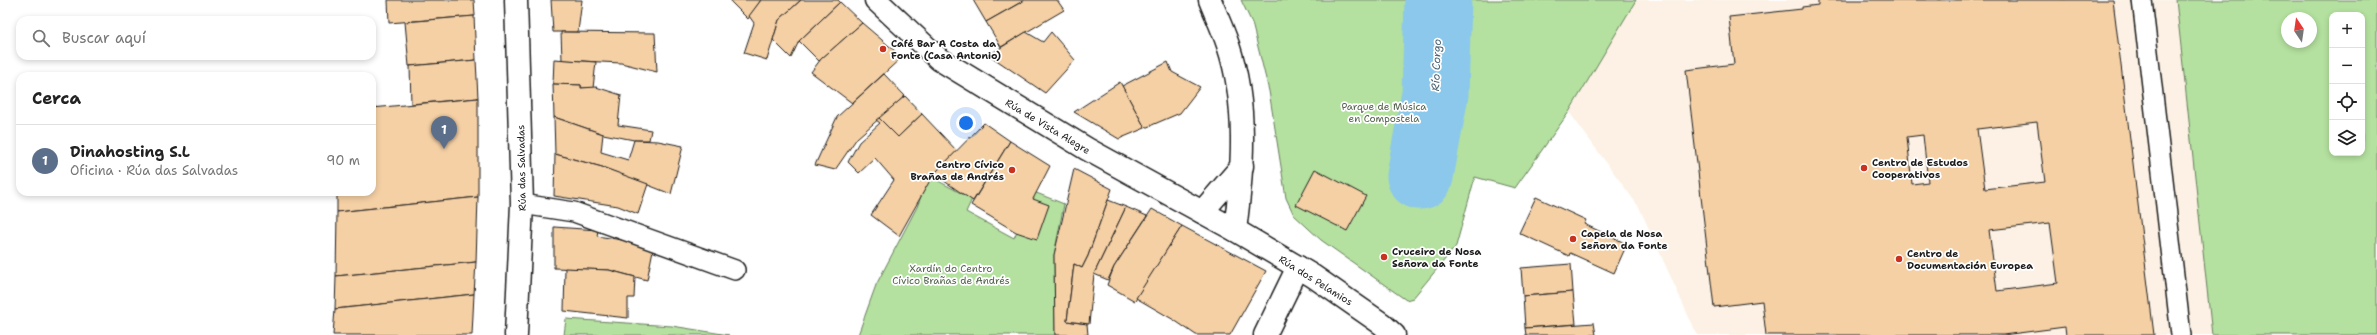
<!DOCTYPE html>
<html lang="es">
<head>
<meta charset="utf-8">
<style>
	:root { --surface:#fff; --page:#f2f2f2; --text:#222; --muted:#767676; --line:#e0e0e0; --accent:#c8321e }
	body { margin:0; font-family:"Shantell Sans",sans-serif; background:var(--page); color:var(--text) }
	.controls { position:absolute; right:12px; top:12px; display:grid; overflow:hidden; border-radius:8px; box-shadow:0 2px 6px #0003 }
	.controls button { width:36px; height:36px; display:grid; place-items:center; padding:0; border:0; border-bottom:1px solid var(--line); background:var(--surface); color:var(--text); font:20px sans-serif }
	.compass { position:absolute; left:2281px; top:12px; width:36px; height:36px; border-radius:50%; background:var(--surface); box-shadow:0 2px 6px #0003; rotate:347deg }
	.you { position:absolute; left:966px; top:123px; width:14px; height:14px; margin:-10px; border:3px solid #fff; border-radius:50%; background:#1a73e8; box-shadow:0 0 0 6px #1a73e833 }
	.badge { display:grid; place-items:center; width:26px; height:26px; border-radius:50%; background:var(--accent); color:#fff; font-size:13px; font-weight:700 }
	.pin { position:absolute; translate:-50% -33px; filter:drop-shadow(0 1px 2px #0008) }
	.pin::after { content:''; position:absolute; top:21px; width:14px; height:12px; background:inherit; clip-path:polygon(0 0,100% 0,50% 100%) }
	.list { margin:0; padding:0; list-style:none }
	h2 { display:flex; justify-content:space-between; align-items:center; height:52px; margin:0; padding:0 16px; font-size:17px }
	h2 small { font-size:13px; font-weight:400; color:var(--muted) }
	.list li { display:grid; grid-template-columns:26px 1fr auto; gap:12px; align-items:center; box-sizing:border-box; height:72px; padding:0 16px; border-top:1px solid var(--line) }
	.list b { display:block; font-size:15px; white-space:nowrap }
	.list p { margin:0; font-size:13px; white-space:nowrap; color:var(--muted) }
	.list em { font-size:13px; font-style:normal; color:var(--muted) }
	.icon { flex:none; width:22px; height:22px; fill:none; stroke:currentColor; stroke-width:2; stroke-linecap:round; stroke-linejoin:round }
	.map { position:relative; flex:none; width:2377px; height:335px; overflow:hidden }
	.search { position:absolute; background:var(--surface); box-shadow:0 2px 6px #0003; left:16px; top:16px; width:360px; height:44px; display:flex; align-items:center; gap:10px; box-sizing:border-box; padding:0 14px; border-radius:12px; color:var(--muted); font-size:15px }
	.panel { position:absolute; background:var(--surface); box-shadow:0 2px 6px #0003; left:16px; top:72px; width:360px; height:124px; border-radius:12px }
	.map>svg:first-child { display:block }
	.built { fill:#fcf1e4 }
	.green { fill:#b4e19f; stroke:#687e5e; fill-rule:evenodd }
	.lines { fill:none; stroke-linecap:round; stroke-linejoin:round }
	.river { stroke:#8bc8eb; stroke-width:67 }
	.building { fill:#f5d0a5; stroke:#1c1c1c; fill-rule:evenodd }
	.service-casing { stroke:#1c1c1c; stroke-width:22 }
	.pedestrian-casing { stroke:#1c1c1c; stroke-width:25 }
	.minor-casing { stroke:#1c1c1c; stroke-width:25 }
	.secondary-casing { stroke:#1c1c1c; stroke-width:25 }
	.service { stroke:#fff; stroke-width:19 }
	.pedestrian { stroke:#fff; stroke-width:22 }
	.minor { stroke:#fff; stroke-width:22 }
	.secondary { stroke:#fff; stroke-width:22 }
	.poi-dot { fill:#c8321e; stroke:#fff; stroke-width:1.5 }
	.labels { text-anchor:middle; stroke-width:3.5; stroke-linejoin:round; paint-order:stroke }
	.poi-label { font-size:10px; font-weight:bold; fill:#1c1c1c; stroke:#fff; text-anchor:start }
	.park-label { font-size:10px; fill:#51614a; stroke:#fff }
	.street-label { font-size:10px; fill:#1c1c1c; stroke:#fff }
	.water-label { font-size:11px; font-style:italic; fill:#48616f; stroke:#fff }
</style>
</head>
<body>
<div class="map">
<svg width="2377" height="335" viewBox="0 0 2377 335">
	<rect width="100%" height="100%" fill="#fff"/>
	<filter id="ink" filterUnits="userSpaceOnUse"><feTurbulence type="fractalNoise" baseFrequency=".025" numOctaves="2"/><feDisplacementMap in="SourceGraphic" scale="8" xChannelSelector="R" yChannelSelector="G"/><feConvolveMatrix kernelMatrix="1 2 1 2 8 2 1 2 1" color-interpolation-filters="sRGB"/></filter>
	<g filter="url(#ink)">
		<polygon class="built" points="1636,0 2176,0 2212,335 1697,335 1639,207 1569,112"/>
		<g class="green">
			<polygon points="1241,0 1636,0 1569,112 1515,188 1475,177 1456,246 1413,298 1406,300 1321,240 1294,215 1286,198 1269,91 1252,23"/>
			<path d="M2176,0H2377V335H2212ZM2332,15H2362V153H2332ZM2287,18H2311V42H2287Z"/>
			<polygon points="929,176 972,199 966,212 1014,238 1034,192 1064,204 1054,255 1055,335 858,335 876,285 917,207"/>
			<polygon points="566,319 672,326 729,335 564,335"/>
		</g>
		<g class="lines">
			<polyline class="river" points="1420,176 1435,94 1438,0"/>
		</g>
		<g class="building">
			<polygon points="388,0 474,0 475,16 389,23"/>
			<polygon points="551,0 582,0 578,32 553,32"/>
			<polygon points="732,0 761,0 748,19 731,2"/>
			<polygon points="761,0 801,0 779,20 767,60 744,53 754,23 749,16"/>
			<polygon points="801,0 838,0 840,2 799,41 791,58 773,40 779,20"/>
			<polygon points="973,0 1023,0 1023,1 986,22"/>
			<polygon points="1025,0 1057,0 1064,10 1001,47 986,22"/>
			<path d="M1818,0H2113L2154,335H2066L2065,327L2003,335H1766L1762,301L1714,307L1686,70L1734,64L1729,17L1802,9V7L1818,5ZM2037,122L2045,182L1985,189L1977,129ZM1923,135L1928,182L1912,184L1907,137ZM2050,223L2058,283L1997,291L1989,230Z"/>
			<polygon points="840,2 862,23 819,61 799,41"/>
			<polygon points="474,16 476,60 409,66 405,22"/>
			<polygon points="862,23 902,57 852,103 811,72 821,59"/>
			<polygon points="561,32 655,33 657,72 621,63 562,60"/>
			<polygon points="1026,32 1043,42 1051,32 1075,60 1045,93 989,55"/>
			<polygon points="554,59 596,62 593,88 581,88 581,85 553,84"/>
			<polygon points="476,60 478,98 411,104 410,66"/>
			<polygon points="1168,62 1172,72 1200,87 1180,113 1145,128 1122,86"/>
			<polygon points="884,74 905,96 857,138 835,170 815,165 837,117"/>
			<polygon points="1120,82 1145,128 1119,139 1074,112"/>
			<polygon points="553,84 581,85 581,88 596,87 621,95 618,125 651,130 649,140 634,140 603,134 554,117"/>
			<polygon points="905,96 922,114 898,137 879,118"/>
			<polygon points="478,98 478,197 337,212 337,192 372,192 372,108"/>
			<polygon points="922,114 957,151 933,175 899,236 871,215 894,180 875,158 859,173 848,162 859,142 880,123 876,120 879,118 898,137"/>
			<polygon points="554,117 603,134 601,152 628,160 634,140 658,141 683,146 671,194 602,167 555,154"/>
			<polygon points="984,123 1010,141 973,201 934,174"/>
			<polygon points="1010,141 1050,166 1033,199 1049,205 1037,239 1016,232 971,205"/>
			<polygon points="555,154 602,167 648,184 638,214 618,206 554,196"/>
			<polygon points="1074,169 1112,189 1088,256 1082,268 1074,264 1067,321 1087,324 1088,335 1055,335 1054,255"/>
			<polygon points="1315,169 1366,196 1347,231 1296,205"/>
			<polygon points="478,197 476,262 336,276 337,212"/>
			<polygon points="1536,197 1586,220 1584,224 1627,244 1614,273 1570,253 1569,256 1519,233"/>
			<polygon points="1108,200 1126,207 1094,274 1089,324 1067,321 1074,264 1082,268 1088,256"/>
			<polygon points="1126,207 1147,216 1114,267 1108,280 1094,274"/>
			<polygon points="1152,209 1182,226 1135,301 1107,285 1114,267"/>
			<polygon points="1182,226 1266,271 1230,335 1196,335 1174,320 1136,298"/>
			<polygon points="554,227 598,230 597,236 654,245 647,280 609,270 554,268"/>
			<polygon points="476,262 474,294 335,309 336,276"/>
			<polygon points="1571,264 1573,292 1523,296 1521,268"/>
			<polygon points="565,268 609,270 635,277 634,298 628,298 628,318 564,311"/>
			<polygon points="1573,292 1576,324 1525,328 1523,296"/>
			<polygon points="474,294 472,335 333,335 335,309"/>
			<polygon points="1594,323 1596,335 1526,335 1525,328"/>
		</g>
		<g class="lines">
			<defs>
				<g id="service">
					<polyline points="2142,0 2181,335"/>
					<polyline points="522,204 574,212 735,270"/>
				</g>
				<polyline id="pedestrian" points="1265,335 1298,267"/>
				<g id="minor">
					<polyline points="876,0 939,59 1087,149 1235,230 1313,276 1382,324 1394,335"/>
					<path d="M1210,0C1216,15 1223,30 1228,45C1248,105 1243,169 1235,230"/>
					<polyline points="1202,212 1242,166"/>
				</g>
				<polyline id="secondary" points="516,335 522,204 516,0"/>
			</defs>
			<use href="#service" class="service-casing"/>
			<use href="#pedestrian" class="pedestrian-casing"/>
			<use href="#minor" class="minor-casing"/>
			<use href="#secondary" class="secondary-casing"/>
			<use href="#service" class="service"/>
			<use href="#pedestrian" class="pedestrian"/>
			<use href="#minor" class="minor"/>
			<use href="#secondary" class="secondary"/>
		</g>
	</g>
	<g class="poi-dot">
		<circle cx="883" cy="49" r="4"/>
		<circle cx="1864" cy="168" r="4"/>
		<circle cx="1012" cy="170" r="4"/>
		<circle cx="1573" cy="239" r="4"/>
		<circle cx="1384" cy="257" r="4"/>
		<circle cx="1899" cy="259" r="4"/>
	</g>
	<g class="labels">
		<g class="poi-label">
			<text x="891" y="47">Café Bar A Costa da<tspan x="891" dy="12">Fonte (Casa Antonio)</tspan></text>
			<text x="1872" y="166">Centro de Estudos<tspan x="1872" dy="12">Cooperativos</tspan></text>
			<text x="1004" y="168" text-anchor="end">Centro Cívico<tspan x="1004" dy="12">Brañas de Andrés</tspan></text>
			<text x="1581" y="237">Capela de Nosa<tspan x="1581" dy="12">Señora da Fonte</tspan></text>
			<text x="1392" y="255">Cruceiro de Nosa<tspan x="1392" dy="12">Señora da Fonte</tspan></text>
			<text x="1907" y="257">Centro de<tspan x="1907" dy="12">Documentación Europea</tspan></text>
		</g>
		<g class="park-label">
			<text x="1384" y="110">Parque de Música<tspan x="1384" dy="12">en Compostela</tspan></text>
			<text x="951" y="272">Xardín do Centro<tspan x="951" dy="12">Cívico Brañas de Andrés</tspan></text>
		</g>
		<g class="street-label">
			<text transform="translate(1048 126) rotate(31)" y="4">Rúa de Vista Alegre</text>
			<text transform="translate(521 168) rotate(-91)" y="4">Rúa das Salvadas</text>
			<text transform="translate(1316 280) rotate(32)" y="4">Rúa dos Pelamios</text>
		</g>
		<g class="water-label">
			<text transform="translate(1436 65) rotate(-88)" y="4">Río Corgo</text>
		</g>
	</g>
</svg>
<div class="controls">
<button>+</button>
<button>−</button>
<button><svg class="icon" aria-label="locate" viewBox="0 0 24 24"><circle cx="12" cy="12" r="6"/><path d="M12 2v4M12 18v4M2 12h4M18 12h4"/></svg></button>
<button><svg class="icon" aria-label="layers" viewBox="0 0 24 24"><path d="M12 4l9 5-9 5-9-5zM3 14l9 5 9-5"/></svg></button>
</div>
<svg class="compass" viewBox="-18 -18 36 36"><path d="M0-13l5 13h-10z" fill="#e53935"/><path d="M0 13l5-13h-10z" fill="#767676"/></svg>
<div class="you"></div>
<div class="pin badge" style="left:444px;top:149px;background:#5c6f8a">1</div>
<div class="search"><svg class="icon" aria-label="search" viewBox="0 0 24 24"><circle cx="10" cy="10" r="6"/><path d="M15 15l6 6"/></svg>Buscar aquí</div>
<section class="panel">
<h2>Cerca<small></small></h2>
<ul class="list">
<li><span class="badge" style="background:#5c6f8a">1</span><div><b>Dinahosting S.L</b><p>Oficina · Rúa das Salvadas</p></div><em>90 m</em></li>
</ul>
</section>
</div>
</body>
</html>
